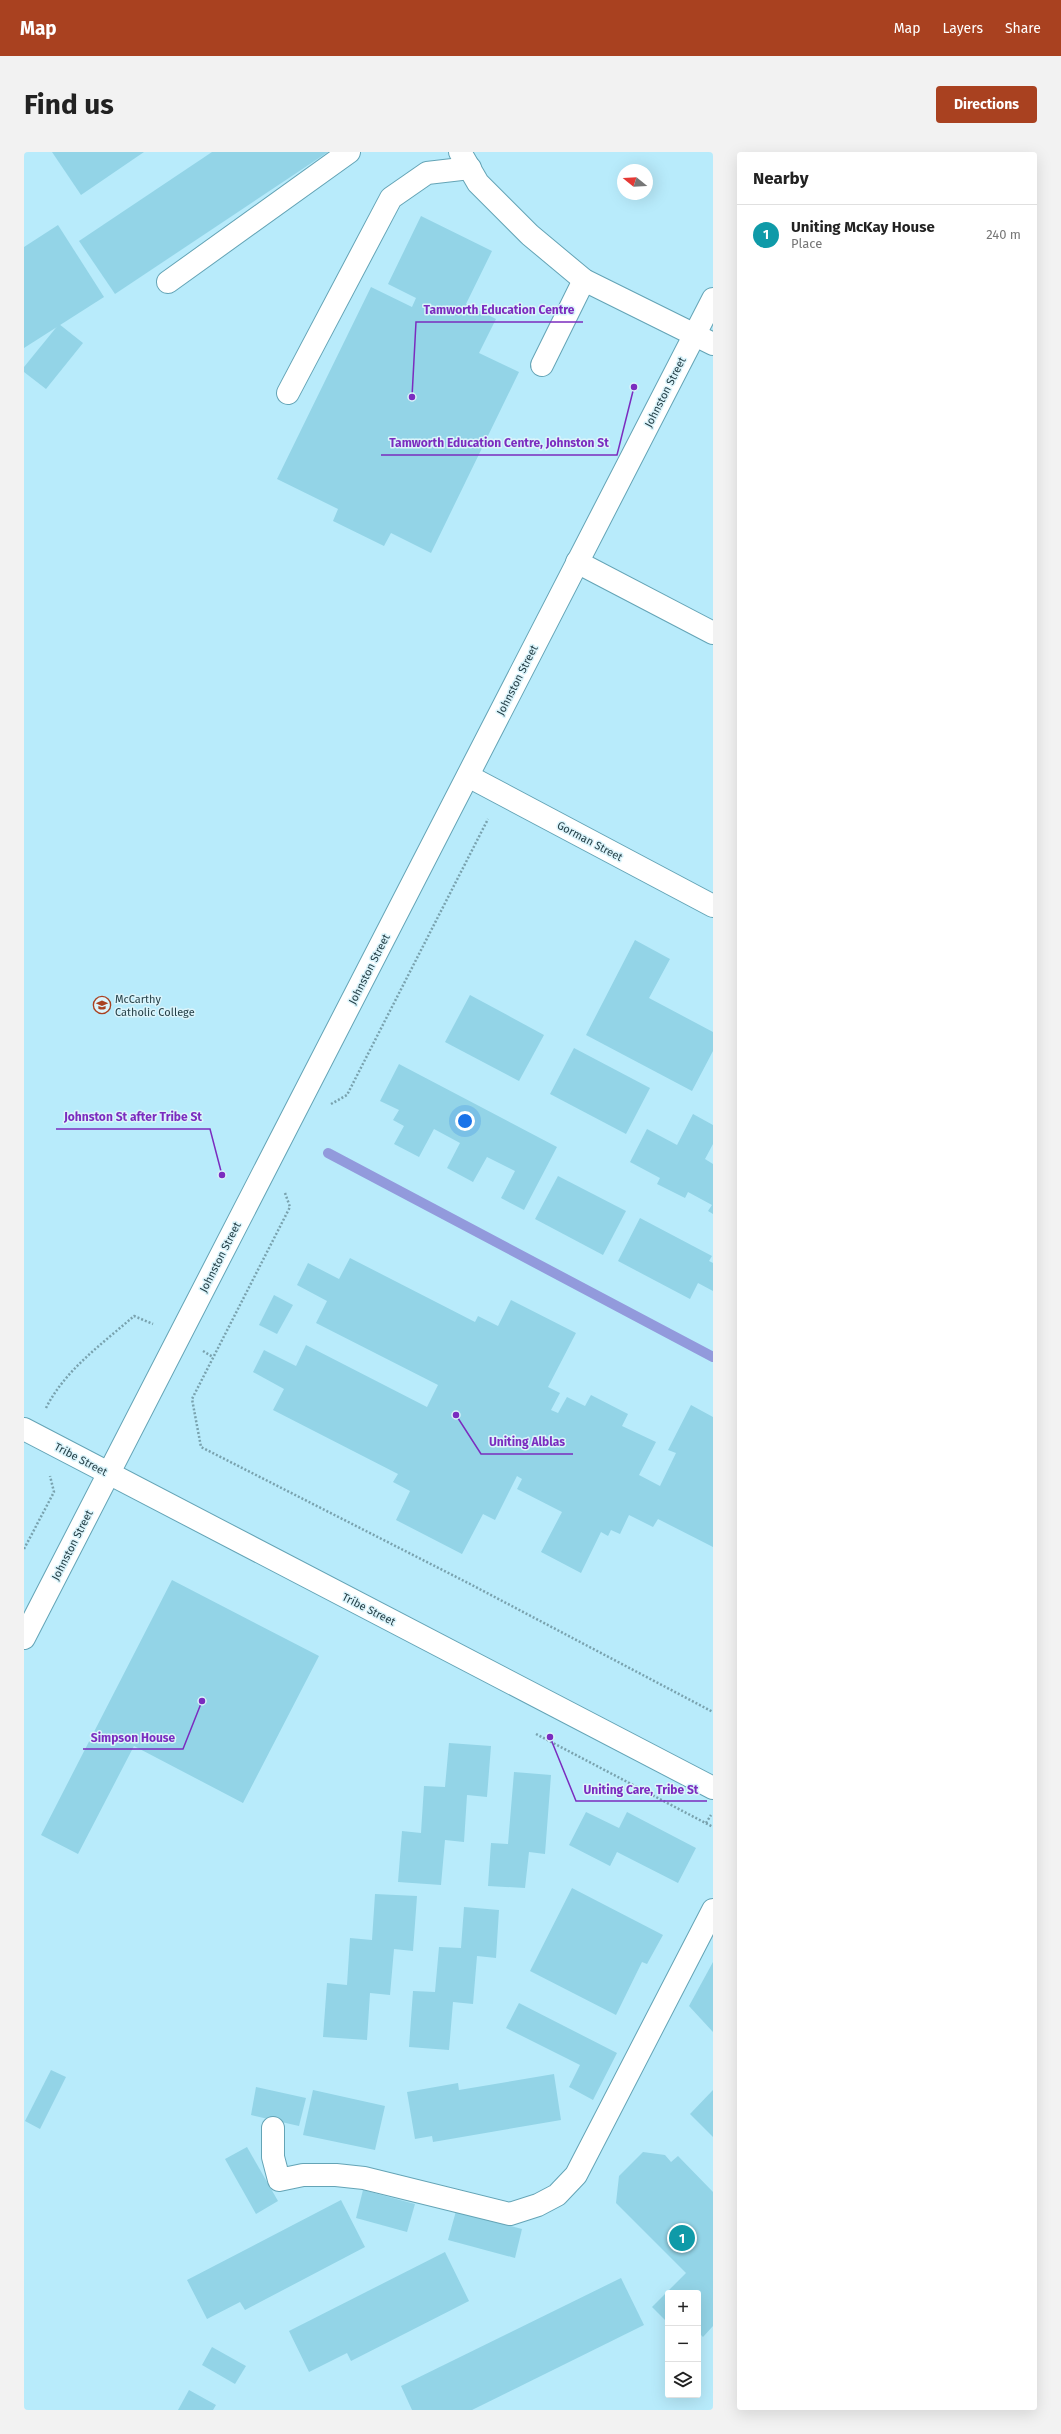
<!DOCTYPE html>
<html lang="en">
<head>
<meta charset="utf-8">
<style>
	:root { --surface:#fff; --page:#f2f2f2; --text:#222; --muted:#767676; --line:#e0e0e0; --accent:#a94120 }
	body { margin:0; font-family:"Fira Sans",sans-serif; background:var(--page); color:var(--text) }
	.controls { position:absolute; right:12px; bottom:12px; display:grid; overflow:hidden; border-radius:4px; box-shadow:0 4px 16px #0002 }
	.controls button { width:36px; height:36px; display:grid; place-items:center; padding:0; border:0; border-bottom:1px solid var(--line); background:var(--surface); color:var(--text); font:20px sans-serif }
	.compass { position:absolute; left:593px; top:12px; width:36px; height:36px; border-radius:50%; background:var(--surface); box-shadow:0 4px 16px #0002; rotate:288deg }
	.you { position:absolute; left:441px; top:969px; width:14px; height:14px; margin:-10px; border:3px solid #fff; border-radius:50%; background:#1a73e8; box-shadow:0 0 0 6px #1a73e833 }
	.badge { display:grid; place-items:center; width:26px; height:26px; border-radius:50%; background:var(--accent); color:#fff; font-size:13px; font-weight:700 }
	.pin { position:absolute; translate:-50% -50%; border:2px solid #fff; box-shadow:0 1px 4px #0006 }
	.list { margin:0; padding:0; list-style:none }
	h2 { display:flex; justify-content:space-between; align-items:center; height:52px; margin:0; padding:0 16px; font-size:17px }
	h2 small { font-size:13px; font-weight:400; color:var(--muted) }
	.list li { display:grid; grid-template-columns:26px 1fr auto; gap:12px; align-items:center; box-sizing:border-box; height:60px; padding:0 16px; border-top:1px solid var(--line) }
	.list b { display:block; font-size:15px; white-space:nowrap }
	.list p { margin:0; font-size:13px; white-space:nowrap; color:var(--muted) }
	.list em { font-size:13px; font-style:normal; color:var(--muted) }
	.icon { flex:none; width:22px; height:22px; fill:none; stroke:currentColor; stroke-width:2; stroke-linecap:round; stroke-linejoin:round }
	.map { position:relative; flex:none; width:689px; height:2258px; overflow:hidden; border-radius:4px }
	header { display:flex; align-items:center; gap:24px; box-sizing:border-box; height:56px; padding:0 20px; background:var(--accent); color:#fff }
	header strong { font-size:19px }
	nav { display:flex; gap:22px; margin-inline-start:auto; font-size:14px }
	.intro { display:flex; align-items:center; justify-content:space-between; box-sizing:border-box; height:96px; padding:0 24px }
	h1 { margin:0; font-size:28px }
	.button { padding:10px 18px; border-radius:4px; background:var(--accent); color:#fff; font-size:14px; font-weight:700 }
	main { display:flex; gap:24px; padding:0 24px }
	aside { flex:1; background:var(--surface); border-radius:4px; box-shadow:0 4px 16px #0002 }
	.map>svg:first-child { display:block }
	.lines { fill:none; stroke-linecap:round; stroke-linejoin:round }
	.stream { stroke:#929adc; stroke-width:10 }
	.building { fill:#93d4e7 }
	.minor-casing { stroke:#64a4b6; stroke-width:24 }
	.path { stroke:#79a2ae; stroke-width:2.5; stroke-dasharray:2 2; stroke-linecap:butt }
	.minor { stroke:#fff; stroke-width:22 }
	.labels { text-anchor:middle; stroke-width:3; stroke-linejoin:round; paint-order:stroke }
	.street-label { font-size:11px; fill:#254048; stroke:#dbf4fb }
	.poi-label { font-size:11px; fill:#254048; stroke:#dbf4fb; text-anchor:start }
	.leader { fill:none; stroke:#7b2cbf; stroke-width:1.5 }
	.callout-dot { fill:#7b2cbf; stroke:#dbf4fb; stroke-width:1.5 }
	.callout-label { font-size:12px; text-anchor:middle; font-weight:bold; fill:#7b2cbf; stroke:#dbf4fb; stroke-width:3; stroke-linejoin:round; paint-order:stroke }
</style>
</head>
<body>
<header>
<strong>Map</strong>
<nav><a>Map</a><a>Layers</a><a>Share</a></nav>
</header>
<div class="intro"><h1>Find us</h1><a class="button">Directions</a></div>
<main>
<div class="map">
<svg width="689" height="2258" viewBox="0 0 689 2258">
	<rect width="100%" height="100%" fill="#b8ebfb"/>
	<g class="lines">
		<polyline class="stream" points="304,1001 689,1205"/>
	</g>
	<g class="building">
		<polygon points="28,0 120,0 57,43"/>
		<polygon points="188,0 304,0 91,142 55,89"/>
		<polygon points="397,64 468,99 442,152 472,167 455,201 495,220 407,401 367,381 360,394 309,369 314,357 253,327 347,135 388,155 392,146 364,132"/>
		<polygon points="34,73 80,145 0,196 0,95"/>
		<polygon points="35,172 59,191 22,237 0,220 0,215"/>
		<polygon points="611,788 646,807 625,846 689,880 689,899 668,939 562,883"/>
		<polygon points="446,843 520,883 495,929 421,890"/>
		<polygon points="550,896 626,936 602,982 526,942"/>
		<polygon points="375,912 533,995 500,1058 477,1046 491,1019 463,1005 449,1030 423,1016 436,991 410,977 395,1005 370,992 380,974 369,968 375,958 356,949"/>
		<polygon points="669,962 689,973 689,992 681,1007 689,1012 689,1062 684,1059 688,1053 664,1040 661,1046 633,1032 636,1026 606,1010 623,977 653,993"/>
		<polygon points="534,1024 602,1059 579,1103 511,1067"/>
		<polygon points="616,1066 688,1104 685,1109 689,1111 689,1139 674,1131 666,1147 594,1109"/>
		<polygon points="326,1106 451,1170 454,1164 474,1174 487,1148 552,1181 524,1235 536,1241 527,1258 534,1261 543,1245 561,1254 567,1243 604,1262 598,1274 632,1290 615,1323 636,1334 652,1301 644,1298 667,1253 689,1265 689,1395 634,1367 629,1375 605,1363 596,1382 587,1378 584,1384 577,1380 557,1421 517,1400 538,1360 493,1337 498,1327 493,1324 471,1368 459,1362 438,1402 372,1368 386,1339 369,1330 374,1322 249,1258 260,1237 229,1220 240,1198 272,1214 282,1193 403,1255 414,1233 292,1171 303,1149 273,1133 284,1111 315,1127"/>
		<polygon points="250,1143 269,1153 253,1182 235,1173"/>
		<polygon points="148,1428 295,1504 219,1651 110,1594 54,1702 17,1683"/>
		<polygon points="425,1591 467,1594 463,1645 443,1643 440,1690 421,1688 417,1733 374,1730 378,1679 397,1681 400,1634 421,1635"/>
		<polygon points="490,1620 527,1623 521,1702 505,1700 501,1736 464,1734 467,1691 484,1692"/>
		<polygon points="562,1660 595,1676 603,1660 672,1696 654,1731 593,1700 586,1714 545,1693"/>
		<polygon points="548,1736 639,1783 623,1812 618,1810 592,1863 506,1819"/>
		<polygon points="351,1742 393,1744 389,1799 370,1797 366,1843 346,1841 343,1888 299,1885 303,1831 323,1833 326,1786 348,1788"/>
		<polygon points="440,1755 475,1758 472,1806 453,1804 449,1852 429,1850 425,1898 385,1895 389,1839 411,1840 415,1795 437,1796"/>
		<polygon points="689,1810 689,1880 665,1854"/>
		<polygon points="495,1851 593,1901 569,1948 545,1935 556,1913 482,1876"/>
		<polygon points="27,1918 42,1925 16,1977 1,1969"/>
		<polygon points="530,1922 537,1968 409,1990 408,1984 391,1987 383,1940 434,1931 435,1938"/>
		<polygon points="232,1935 282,1946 275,1974 227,1963"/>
		<polygon points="289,1938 361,1954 351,1998 279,1983"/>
		<polygon points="689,1938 689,1985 666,1962"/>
		<polygon points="223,1995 254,2049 232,2062 201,2007"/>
		<polygon points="619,2000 641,2003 647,2010 654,2004 689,2040 689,2174 679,2185 675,2181 674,2183 674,2141 644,2141 644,2171 628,2155 662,2121 592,2051 595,2024"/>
		<polygon points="339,2038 391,2052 383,2080 332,2066"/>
		<polygon points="317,2048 341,2095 221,2158 216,2150 183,2167 163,2128"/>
		<polygon points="432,2059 498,2077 491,2106 424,2088"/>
		<polygon points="421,2100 445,2149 327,2209 323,2201 285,2220 265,2179"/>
		<polygon points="597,2126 620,2173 448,2258 388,2258 377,2234"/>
		<polygon points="188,2195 222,2214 211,2232 178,2213"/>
		<polygon points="165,2238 192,2253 189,2258 154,2258"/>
	</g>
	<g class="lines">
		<defs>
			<g id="minor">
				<polyline points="436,0 454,31 506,83 560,128 689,192"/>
				<polyline points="144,130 325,0"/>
				<polyline points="518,213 560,128"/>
				<polyline points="264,241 367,46 403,21 446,16"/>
				<polyline points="553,410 689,481"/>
				<polyline points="444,624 689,754"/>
				<polyline points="0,1277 689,1636"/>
				<polyline points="0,1486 689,147"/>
				<polyline points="249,1976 249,2005 255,2028 279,2023 312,2023 340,2026 486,2062 514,2053 533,2043 552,2023 689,1758"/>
			</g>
		</defs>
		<use href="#minor" class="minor-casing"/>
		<g class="path">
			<polyline points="307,952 323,943 464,667"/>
			<polyline points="261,1041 266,1055 168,1247 177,1295 446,1432 689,1560"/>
			<polyline points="179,1199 189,1205"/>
			<path d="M22,1256C41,1218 78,1192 110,1164L129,1172"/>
			<polyline points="0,1397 30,1340 26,1324"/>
			<polyline points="512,1582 689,1675"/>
			<polyline points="682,1671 687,1663"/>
		</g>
		<use href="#minor" class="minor"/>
	</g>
	<defs>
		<symbol id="school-ring" viewBox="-11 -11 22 22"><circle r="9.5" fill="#dbf4fb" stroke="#a94120" stroke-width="1.5"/><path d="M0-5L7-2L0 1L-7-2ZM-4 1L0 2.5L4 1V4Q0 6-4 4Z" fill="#a94120"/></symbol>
	</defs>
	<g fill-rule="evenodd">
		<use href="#school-ring" x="68" y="843" width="20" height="20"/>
	</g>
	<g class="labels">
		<g class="street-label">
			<text transform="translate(641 240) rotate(-63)" y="4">Johnston Street</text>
			<text transform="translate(493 528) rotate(-63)" y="4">Johnston Street</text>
			<text transform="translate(566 689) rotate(28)" y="4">Gorman Street</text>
			<text transform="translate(345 817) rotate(-63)" y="4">Johnston Street</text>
			<text transform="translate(196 1105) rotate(-63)" y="4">Johnston Street</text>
			<text transform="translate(57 1307) rotate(28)" y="4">Tribe Street</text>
			<text transform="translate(48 1393) rotate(-63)" y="4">Johnston Street</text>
			<text transform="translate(345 1457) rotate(27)" y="4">Tribe Street</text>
		</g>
		<g class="poi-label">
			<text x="91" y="851">McCarthy<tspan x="91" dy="13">Catholic College</tspan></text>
		</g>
	</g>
	<path class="leader" d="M388 245L392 170H559M610 235L593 303H357M198 1023L186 977H32M432 1263L457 1302H549M178 1549L159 1597H59M526 1585L552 1649H683"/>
	<g class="callout-dot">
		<circle cx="388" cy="245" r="4"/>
		<circle cx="610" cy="235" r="4"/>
		<circle cx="198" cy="1023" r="4"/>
		<circle cx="432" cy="1263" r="4"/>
		<circle cx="178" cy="1549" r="4"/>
		<circle cx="526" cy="1585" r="4"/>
	</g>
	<g class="callout-label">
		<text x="475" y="162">Tamworth Education Centre</text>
		<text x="475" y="295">Tamworth Education Centre, Johnston St</text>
		<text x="109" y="969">Johnston St after Tribe St</text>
		<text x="503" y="1294">Uniting Alblas</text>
		<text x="109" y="1590">Simpson House</text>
		<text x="617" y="1642">Uniting Care, Tribe St</text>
	</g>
</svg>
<div class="controls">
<button>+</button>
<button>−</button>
<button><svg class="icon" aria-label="layers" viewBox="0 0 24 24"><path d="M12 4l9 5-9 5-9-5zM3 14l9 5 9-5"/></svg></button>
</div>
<svg class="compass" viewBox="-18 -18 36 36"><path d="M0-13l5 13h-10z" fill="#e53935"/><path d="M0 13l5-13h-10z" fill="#767676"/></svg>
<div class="you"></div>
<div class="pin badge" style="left:658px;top:2086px;background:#0f9aa8">1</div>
</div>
<aside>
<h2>Nearby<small></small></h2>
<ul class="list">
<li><span class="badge" style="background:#0f9aa8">1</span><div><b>Uniting McKay House</b><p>Place</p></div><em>240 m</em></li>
</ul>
</aside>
</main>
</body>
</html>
